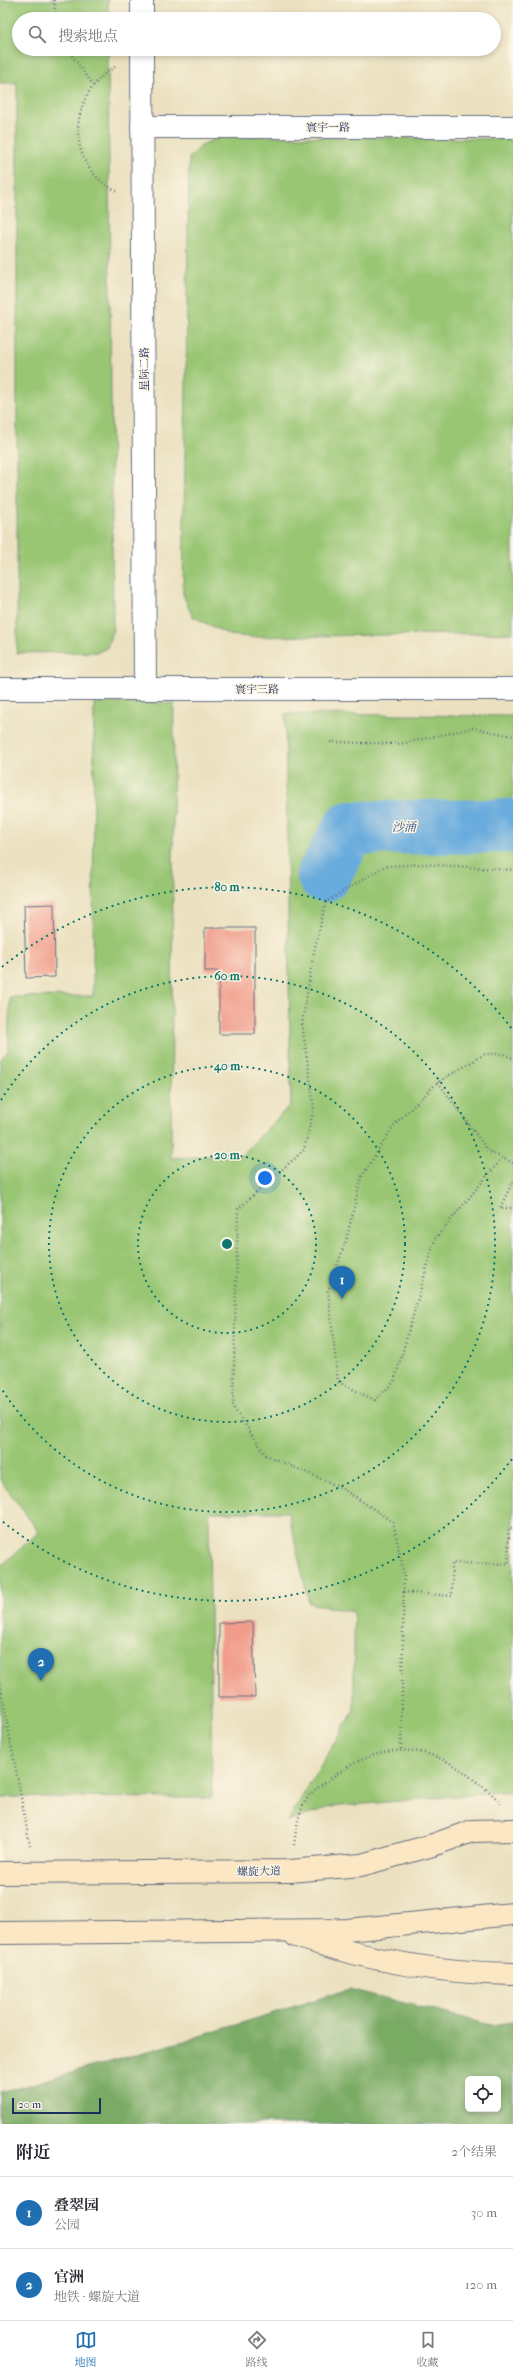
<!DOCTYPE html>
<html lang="zh">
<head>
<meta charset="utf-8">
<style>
	:root { --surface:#fff; --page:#f7f7f7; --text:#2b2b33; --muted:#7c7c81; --line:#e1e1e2; --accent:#1f6fb2 }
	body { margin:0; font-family:"IM FELL French Canon","Noto Serif SC",serif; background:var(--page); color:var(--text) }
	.controls { position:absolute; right:12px; bottom:12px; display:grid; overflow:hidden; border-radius:6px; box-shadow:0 2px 6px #0003 }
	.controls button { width:36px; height:36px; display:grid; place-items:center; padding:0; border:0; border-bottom:1px solid var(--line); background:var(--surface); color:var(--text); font:20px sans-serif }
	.scale { position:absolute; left:12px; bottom:10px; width:89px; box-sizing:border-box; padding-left:4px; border:2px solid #1b2f5e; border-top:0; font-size:11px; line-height:14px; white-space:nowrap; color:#1b2f5e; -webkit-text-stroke:3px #fcf5e5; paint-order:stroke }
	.you { position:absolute; left:265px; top:1178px; width:14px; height:14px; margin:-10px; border:3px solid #fff; border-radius:50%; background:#1a73e8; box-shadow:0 0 0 6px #1a73e833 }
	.badge { display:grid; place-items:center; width:26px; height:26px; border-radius:50%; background:var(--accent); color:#fff; font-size:13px; font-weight:700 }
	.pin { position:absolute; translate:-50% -33px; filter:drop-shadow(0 1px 2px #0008) }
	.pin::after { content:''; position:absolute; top:21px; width:14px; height:12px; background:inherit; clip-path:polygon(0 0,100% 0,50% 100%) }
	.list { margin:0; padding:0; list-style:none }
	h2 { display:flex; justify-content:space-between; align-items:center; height:52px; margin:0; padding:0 16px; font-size:17px }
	h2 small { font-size:13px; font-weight:400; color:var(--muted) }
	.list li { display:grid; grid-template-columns:26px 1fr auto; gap:12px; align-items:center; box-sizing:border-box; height:72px; padding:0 16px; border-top:1px solid var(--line) }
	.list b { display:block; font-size:15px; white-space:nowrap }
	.list p { margin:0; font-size:13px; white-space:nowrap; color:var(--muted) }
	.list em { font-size:13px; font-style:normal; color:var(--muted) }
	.icon { flex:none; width:22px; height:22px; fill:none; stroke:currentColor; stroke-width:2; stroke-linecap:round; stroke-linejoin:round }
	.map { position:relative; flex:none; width:513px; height:2124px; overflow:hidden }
	.search { position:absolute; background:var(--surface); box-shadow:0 2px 6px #0003; left:12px; right:12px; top:12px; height:44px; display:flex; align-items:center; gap:10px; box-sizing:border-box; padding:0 14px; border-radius:22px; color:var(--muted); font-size:15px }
	.sheet { height:196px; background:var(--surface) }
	nav { display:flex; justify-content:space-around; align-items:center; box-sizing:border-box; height:56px; border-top:1px solid var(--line); background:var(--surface); font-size:11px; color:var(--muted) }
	nav a { display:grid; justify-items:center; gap:2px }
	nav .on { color:var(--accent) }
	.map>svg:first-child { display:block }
	.green { fill:#99c673; stroke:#5a7a68 }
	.forest { fill:#7aab65; stroke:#4a6d62; fill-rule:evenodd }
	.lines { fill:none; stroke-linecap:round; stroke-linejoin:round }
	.river { stroke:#68abdd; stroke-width:54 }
	.building { fill:#f19c8a }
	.tertiary-casing { stroke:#646d80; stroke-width:24 }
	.secondary-casing { stroke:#646d80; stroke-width:24 }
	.path { stroke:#646d80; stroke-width:2.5; stroke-dasharray:1 3; stroke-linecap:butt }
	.tertiary { stroke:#fff; stroke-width:22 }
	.secondary { stroke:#fbe7c3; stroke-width:22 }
	.ring { fill:none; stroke:#0f766e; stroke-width:2; stroke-dasharray:2 4 }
	.labels { text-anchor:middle; stroke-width:3; stroke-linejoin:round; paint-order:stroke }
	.street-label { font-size:11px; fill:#1b2f5e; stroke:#fcf5e5 }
	.water-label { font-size:12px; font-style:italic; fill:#325484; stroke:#fcf5e5 }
	.centre { fill:#0f766e; stroke:#fcf5e5; stroke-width:2 }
	.ring-label { font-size:12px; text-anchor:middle; font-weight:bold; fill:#0f766e; stroke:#fcf5e5; stroke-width:3; stroke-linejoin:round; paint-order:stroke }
</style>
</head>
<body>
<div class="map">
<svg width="513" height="2124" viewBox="0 0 513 2124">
	<rect width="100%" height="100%" fill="#fcf5e5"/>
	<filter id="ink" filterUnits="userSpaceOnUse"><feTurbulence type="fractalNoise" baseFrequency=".025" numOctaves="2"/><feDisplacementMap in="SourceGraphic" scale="8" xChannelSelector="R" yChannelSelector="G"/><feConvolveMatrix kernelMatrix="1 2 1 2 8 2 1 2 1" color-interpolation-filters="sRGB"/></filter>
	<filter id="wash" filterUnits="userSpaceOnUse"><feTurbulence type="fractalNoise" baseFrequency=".012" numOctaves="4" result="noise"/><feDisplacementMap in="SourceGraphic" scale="16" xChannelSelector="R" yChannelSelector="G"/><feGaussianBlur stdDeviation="0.9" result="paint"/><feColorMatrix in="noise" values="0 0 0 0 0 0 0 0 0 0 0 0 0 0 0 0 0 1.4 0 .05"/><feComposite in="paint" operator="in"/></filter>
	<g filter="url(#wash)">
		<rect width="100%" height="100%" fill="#ebe1c0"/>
		<g class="green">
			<polygon points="0,0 108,0 108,19 19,19 19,49 108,49 113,629 107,648 98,652 17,653 17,83 0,83"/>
			<polygon points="224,136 513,139 513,633 250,637 229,635 192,616 183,594 189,158 203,144"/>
			<polygon points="94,703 174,703 171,1158 242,1155 291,1104 285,714 513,716 513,1791 330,1807 287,1822 354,1710 354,1612 309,1603 288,1512 209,1512 212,1798 0,1797 0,1567 39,1532 0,1480 0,1060 8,1051 10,997 93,996"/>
		</g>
		<path class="forest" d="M349,1989L491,2025L513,2022V2124H0V2093L191,2039ZM468,2079H498V2109H468Z"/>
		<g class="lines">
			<polyline class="river" points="324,875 350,828 513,826"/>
		</g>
		<g id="blocks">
			<g class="building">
				<polygon points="54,904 55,977 26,978 24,905"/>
				<polygon points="205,928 255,928 255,1034 219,1034 219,971 205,971"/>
				<polygon points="253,1622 255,1697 219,1697 219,1623"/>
			</g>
		</g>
	</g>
	<g filter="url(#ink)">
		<use href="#blocks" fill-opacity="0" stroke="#646d80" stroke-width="1"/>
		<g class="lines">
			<defs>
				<g id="tertiary">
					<polyline points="142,0 142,19"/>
					<polyline points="142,49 145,689"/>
					<polyline points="142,127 513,127"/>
					<polyline points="0,689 513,689"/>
				</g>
				<g id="secondary">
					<polyline points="0,1873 290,1871 361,1865 433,1845 472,1831 513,1830"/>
					<polyline points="0,1933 347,1930 513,1914"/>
					<path d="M296,1936C366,1960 439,1973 513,1974"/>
				</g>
			</defs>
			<use href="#tertiary" class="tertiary-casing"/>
			<use href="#secondary" class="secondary-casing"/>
			<g class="path">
				<polyline points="54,0 56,19"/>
				<polyline points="67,49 93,85"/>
				<path d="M115,67C67,94 64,167 117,191"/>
				<polyline points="330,742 400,744 473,728 513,736"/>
				<polyline points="438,1082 488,1151 513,1163"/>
				<polyline points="502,1158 435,1239 394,1382 375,1400 338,1382 328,1291 346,1241 361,1178 394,1125 438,1082 485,1054 503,1054 513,1058"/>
				<polyline points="513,1181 500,1208 513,1208"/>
				<polyline points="403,1592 452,1596 452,1563 508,1564 509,1528 513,1528"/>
				<polyline points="0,1684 30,1846"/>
				<polyline points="401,1749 404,1574 393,1522 340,1487 266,1455 233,1407 238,1209 304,1150 314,1107 302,1024 314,951 326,902 385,866 425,864 513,870"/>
				<path d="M294,1845C296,1828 299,1809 309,1796C314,1789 324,1784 330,1779C378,1742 426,1740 473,1779C481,1786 495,1794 500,1804"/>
			</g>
			<use href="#tertiary" class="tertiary"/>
			<use href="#secondary" class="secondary"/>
		</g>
	</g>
	<g class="ring">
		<circle cx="227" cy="1244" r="89"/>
		<circle cx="227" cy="1244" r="178"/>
		<path d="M1 1100A268 268 0 1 1 1 1388"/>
		<path d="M512 1459A357 357 0 0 1 2 1521M2 967A357 357 0 0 1 512 1029"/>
	</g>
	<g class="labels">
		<g class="street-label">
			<text x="328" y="131">寰宇一路</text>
			<text transform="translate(144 369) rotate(-90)" y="4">星际二路</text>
			<text x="257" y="693">寰宇三路</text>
			<text transform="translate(259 1871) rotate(-1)" y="4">螺旋大道</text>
		</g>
		<g class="water-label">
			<text transform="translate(404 827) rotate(-1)" y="4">沙涌</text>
		</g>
	</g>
	<circle cx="227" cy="1244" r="6" class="centre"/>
	<g class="ring-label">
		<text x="227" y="891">80 m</text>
		<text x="227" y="980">60 m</text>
		<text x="227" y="1070">40 m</text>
		<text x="227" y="1159">20 m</text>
	</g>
</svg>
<div class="controls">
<button><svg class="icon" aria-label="locate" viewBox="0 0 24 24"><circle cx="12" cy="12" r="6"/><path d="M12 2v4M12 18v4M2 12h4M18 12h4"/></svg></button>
</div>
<div class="scale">20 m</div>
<div class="you"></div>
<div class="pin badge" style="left:342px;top:1299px">1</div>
<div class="pin badge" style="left:41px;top:1681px">2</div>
<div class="search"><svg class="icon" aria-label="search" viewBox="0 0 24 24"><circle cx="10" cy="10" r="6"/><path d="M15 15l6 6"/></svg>搜索地点</div>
</div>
<section class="sheet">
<h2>附近<small>2个结果</small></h2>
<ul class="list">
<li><span class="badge">1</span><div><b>叠翠园</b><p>公园</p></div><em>30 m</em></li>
<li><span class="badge">2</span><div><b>官洲</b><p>地铁 · 螺旋大道</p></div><em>120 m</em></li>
</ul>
</section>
<nav>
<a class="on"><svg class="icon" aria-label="map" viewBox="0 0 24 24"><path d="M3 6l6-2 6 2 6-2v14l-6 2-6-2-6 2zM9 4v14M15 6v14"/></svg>地图</a>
<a><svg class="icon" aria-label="directions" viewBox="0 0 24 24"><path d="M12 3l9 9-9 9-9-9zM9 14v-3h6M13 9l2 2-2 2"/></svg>路线</a>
<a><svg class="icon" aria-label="saved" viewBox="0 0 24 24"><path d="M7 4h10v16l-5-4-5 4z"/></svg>收藏</a>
</nav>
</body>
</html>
